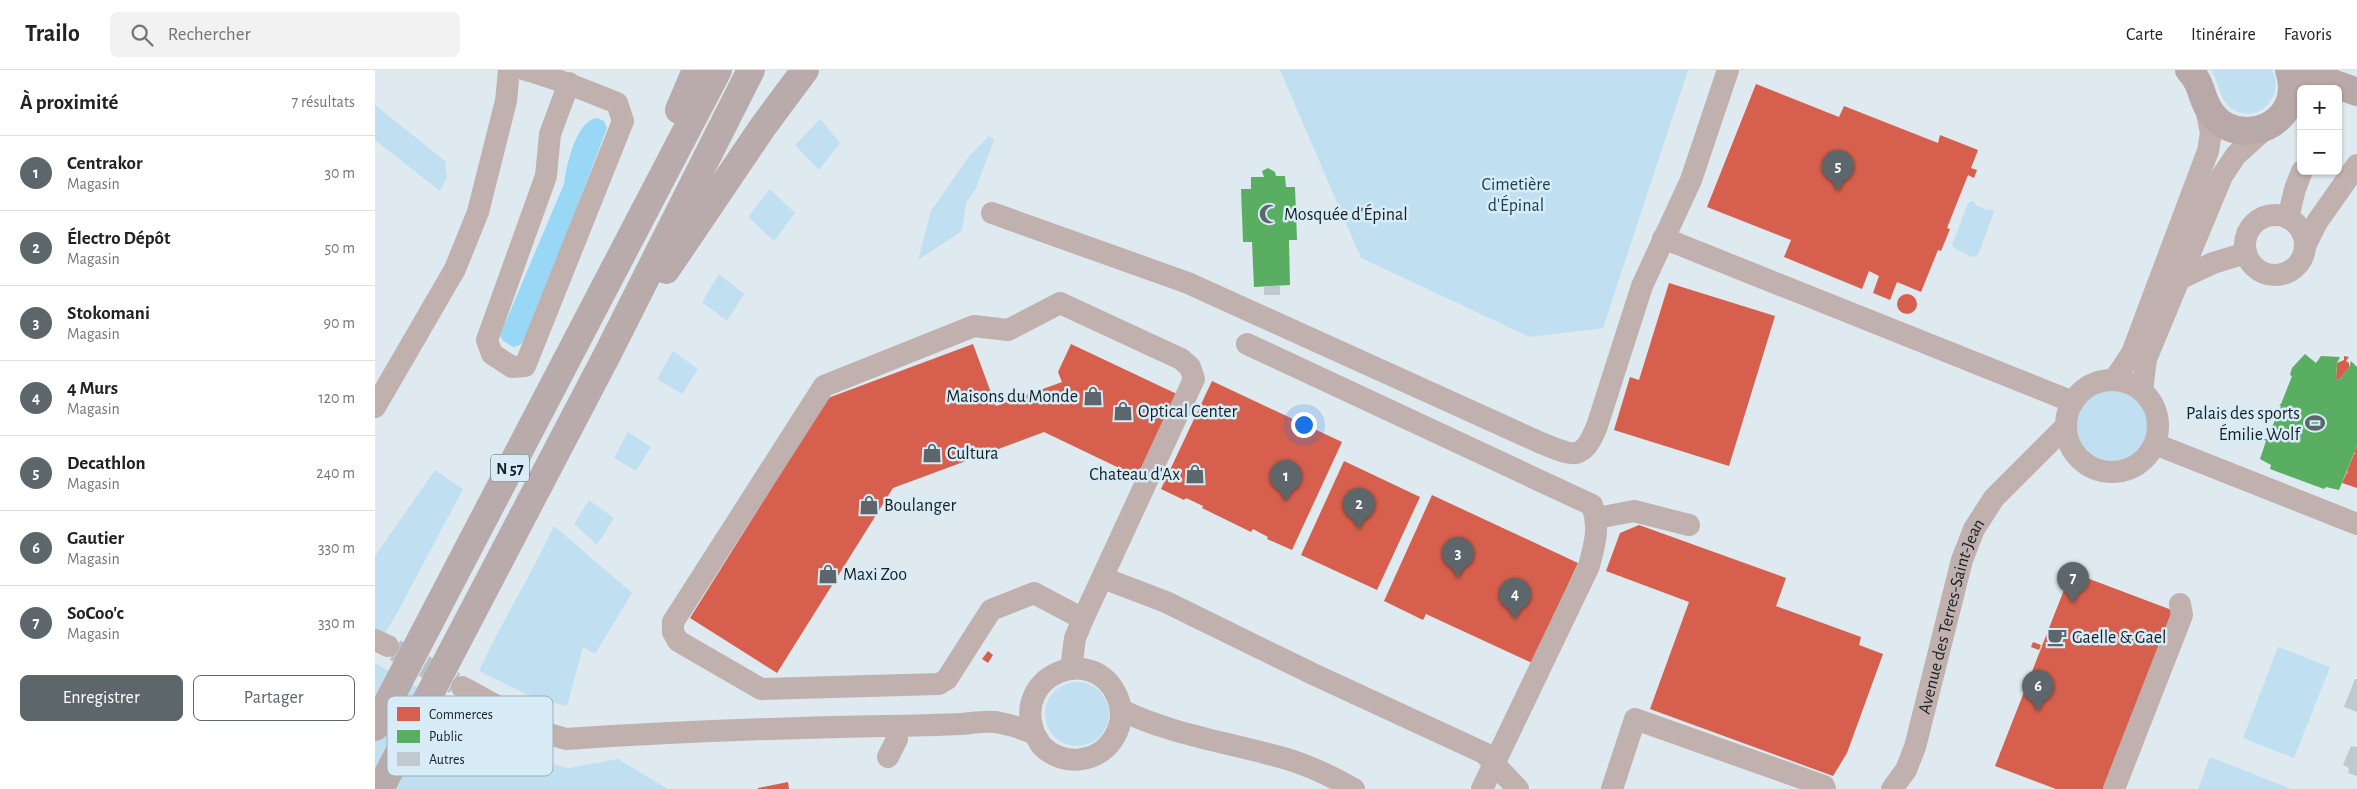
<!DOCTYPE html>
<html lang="fr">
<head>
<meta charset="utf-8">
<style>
	:root { --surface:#fff; --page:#f2f2f2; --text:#222; --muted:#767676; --line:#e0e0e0; --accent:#5d676b }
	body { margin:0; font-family:"Alegreya Sans",sans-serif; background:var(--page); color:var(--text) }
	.controls { position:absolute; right:15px; top:15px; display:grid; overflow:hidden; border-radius:8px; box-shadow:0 1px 4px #0004 }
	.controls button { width:45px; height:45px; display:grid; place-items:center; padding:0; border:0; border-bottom:1px solid var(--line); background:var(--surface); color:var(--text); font:25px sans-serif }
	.you { position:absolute; left:928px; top:354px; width:18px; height:18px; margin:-12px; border:4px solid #fff; border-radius:50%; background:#1a73e8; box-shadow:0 0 0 8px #1a73e833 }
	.badge { display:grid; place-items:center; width:32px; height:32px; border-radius:50%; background:var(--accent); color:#fff; font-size:16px; font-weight:700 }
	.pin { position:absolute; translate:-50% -41px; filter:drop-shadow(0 1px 2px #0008) }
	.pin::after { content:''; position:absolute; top:26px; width:18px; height:15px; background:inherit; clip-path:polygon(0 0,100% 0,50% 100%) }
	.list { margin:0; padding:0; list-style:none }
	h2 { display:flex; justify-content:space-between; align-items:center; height:65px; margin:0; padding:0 20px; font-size:21px }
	h2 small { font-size:16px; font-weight:400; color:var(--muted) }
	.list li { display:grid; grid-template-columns:32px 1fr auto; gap:15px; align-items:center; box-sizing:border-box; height:75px; padding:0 20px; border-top:1px solid var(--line) }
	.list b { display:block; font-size:19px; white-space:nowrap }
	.list p { margin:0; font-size:16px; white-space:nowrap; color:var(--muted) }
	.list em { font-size:16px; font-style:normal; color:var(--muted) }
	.actions { display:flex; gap:10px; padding:15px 20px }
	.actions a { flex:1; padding:11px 0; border:1px solid var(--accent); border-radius:8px; text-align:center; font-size:18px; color:var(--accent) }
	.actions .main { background:var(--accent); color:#fff }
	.icon { flex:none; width:28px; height:28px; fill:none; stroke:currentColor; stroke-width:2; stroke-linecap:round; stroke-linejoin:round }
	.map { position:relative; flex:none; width:1982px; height:719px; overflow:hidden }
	header { display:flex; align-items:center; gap:30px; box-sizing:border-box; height:70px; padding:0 25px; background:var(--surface); border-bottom:1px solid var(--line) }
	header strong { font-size:24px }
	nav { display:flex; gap:28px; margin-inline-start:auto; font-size:18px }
	.search { width:350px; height:45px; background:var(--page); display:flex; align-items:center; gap:12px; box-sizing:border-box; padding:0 18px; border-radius:8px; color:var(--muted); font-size:19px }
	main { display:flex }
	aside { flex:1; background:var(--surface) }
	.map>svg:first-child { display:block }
	.green { fill:#c0e0f1 }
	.water { fill:#99d7f6 }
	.shops { fill:#d6604d }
	.public { fill:#5aae61 }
	.building { fill:#c0c9cd }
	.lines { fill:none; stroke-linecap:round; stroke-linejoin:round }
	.minor-tunnel { stroke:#b6c2c7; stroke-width:22; stroke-dasharray:22 11; stroke-linecap:butt }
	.minor { stroke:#c0b1af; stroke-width:22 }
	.major { stroke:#b8a8a7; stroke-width:28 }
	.highway { stroke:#b9abac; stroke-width:28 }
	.labels { text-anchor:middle; stroke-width:5; stroke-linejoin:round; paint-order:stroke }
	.shield { fill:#d7ecf7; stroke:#515d63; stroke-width:1 }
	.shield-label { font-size:16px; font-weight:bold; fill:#182024 }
	.park-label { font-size:18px; fill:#1c4152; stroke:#d7ecf7 }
	.poi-label { font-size:18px; fill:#182024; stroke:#d7ecf7; text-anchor:start }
	.street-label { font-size:18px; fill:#182024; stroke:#d7ecf7 }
	.key { fill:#d7ecf7; stroke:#9eafb8; stroke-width:1 }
	.key-label { font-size:14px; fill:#182024 }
</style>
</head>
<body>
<header>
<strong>Trailo</strong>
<div class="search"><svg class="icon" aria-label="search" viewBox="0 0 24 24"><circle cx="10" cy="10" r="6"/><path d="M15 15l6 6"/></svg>Rechercher</div>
<nav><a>Carte</a><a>Itinéraire</a><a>Favoris</a></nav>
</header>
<main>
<aside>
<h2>À proximité<small>7 résultats</small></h2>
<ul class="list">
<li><span class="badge">1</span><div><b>Centrakor</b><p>Magasin</p></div><em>30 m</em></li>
<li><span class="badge">2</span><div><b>Électro Dépôt</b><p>Magasin</p></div><em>50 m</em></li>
<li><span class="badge">3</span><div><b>Stokomani</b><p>Magasin</p></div><em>90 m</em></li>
<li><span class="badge">4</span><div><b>4 Murs</b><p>Magasin</p></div><em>120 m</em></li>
<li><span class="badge">5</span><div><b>Decathlon</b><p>Magasin</p></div><em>240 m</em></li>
<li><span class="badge">6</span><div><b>Gautier</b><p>Magasin</p></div><em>330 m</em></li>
<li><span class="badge">7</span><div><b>SoCoo'c</b><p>Magasin</p></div><em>330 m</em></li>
</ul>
<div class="actions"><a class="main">Enregistrer</a><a>Partager</a></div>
</aside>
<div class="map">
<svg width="1982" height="719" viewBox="0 0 1982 719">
	<rect width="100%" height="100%" fill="#deeaf0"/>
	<g class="green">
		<polygon points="905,0 1313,0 1228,258 1155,267 986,188"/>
		<path d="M1836,0H1897C1911,28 1881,56 1856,38C1844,29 1844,12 1836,0Z"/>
		<polygon points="0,35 70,91 72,107 65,121 0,70"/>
		<polygon points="445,49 465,73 444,100 420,75"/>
		<polygon points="614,66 619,70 601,118 591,133 587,161 543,190 556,141 595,85"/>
		<polygon points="395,119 420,143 399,171 373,147"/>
		<polygon points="1598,131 1602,136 1613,140 1617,139 1619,142 1603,185 1597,187 1579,178 1577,175 1593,133"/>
		<polygon points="344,204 369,224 352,251 327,232"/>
		<polygon points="298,281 323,299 307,324 282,309"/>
		<circle cx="1738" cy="355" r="36"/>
		<polygon points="253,362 276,377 261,401 239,388"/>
		<polygon points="60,400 88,419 21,545 0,579 0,486"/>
		<polygon points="214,430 239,448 222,475 199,454"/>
		<path d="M179,456L257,523L220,584L208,577L192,636L159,628L104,601C127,551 156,505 179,456Z"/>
		<polygon points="1903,577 1955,597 1919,688 1868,668"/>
		<polygon points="0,593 85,642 137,685 194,698 243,689 293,719 0,719"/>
		<circle cx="702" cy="644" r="32"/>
		<polygon points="1835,687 1917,719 1823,719"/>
	</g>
	<path class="water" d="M222,48L229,51L232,58L153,266L145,275L138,277L127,270L125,265L189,114C191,97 201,50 222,48Z"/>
	<g class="shops">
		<polygon points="1381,14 1464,47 1469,36 1563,73 1565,65 1603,80 1596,98 1602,100 1599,108 1593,105 1572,158 1575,159 1566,181 1563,180 1546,222 1522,212 1515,230 1498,223 1504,206 1494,201 1487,219 1409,187 1416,170 1332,137"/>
		<polygon points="1294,213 1400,246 1354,396 1239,360 1255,307 1264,310"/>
		<circle cx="1532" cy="234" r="10"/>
		<polygon points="598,274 621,336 687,312 683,302 696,274 804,325 765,408 669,362 518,418 402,603 315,548 453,328"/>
		<polygon points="1969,286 1974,287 1971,291 1974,293 1974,298 1964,310 1961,309 1962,293 1969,290"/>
		<polygon points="837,311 967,372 917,480 892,469 893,467 878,459 876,462 827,438 828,436 811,428 809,430 786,419"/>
		<polygon points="1982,376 1982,418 1967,413 1972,402 1974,403 1972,401 1979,384 1981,384 1979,383"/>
		<polygon points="969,391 1045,427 1002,520 926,485"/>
		<polygon points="1057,425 1203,493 1157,593 1051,544 1048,550 1009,531"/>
		<polygon points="1264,455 1411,508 1401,536 1486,567 1484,575 1508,584 1472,683 1458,706 1275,639 1314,532 1231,501 1245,463"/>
		<polygon points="1696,502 1802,542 1734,719 1681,719 1620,696"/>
		<polygon points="1658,572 1666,575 1664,580 1656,577"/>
		<polygon points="613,581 618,585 613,593 607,589"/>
		<polygon points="413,712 414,719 383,719 383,718"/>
	</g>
	<g class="public">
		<polygon points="893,98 900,102 901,106 910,106 911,117 920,117 922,170 914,170 915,215 879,217 877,172 868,172 866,119 876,119 876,107 889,107 887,101"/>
		<polygon points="1930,284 1941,293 1946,286 1965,287 1962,293 1961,309 1964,310 1974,298 1976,291 1982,297 1982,376 1964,420 1951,417 1949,419 1895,399 1896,395 1885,389 1891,371 1888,369 1892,369 1906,336 1904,335 1906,334 1917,306 1915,305 1917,298"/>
	</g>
	<g class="building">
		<rect x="889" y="216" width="16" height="9"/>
		<polygon points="1980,609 1982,609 1982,642 1969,637"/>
		<polygon points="1976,676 1982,677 1982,706 1973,703 1974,698 1968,695"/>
	</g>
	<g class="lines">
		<polyline class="minor-tunnel" points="20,580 80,613"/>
		<g class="minor">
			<path d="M151,0C183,9 212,21 242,33L248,51L150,296L137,297L117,284L112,270L171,106L175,64L194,13"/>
			<path d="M617,143L813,213L1164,372C1196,385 1207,394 1222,356L1267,216L1316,110L1353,0"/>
			<circle cx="1900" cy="175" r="30"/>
			<polyline points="1913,148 1920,119 1927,101"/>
			<polyline points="1288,168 1698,332"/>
			<polyline points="1930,176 1942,152 1982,95"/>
			<polyline points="1806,208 1838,193 1871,183"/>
			<path d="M872,274L1217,435C1225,457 1220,473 1214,496L1107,719"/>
			<polyline points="1739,310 1757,283 1833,81 1836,63 1830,33"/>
			<circle cx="1737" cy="356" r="46"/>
			<polyline points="1767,321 1771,289 1847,106 1861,85 1892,57"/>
			<polyline points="0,337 80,199 103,142 131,31 134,0"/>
			<polyline points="1780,374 1982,454"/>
			<polyline points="1222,448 1259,441 1314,455"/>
			<polyline points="728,508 791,532 938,604 1109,683 1143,719"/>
			<polyline points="0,570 13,576"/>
			<polyline points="696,599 700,568 708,549 819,309 815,297 806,289 685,233 633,260 599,256 449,316 298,552 298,562 303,571 386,619 564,614 572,609 616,540 659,523 708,549"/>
			<path d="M87,617L174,664L191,669C296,662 401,658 506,656C533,656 560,655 586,654C597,653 610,651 621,652C631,654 647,658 657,663C662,665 663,671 666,675C676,686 693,692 707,689C736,685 754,653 742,626C718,572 637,605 659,663"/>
			<path d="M746,640C797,665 857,673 912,689C935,696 958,707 979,719"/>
			<polyline points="513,687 522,669 522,656"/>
			<polyline points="1237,719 1260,649 1449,716 1450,719"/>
			<path id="s1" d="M1517,719L1531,700L1540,677L1587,490L1599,459L1619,428L1691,356"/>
			<polyline points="1739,719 1807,545 1805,534"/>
		</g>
		<g class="major">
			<path d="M1814,0C1829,16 1825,29 1837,44C1854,67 1890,66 1908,44C1918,31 1919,15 1914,0"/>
			<polyline points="1922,0 1982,22"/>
		</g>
		<g class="highway">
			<polyline points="304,40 321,0"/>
			<polyline points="291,200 387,58 430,0"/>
			<polyline points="0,657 343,0"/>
			<polyline points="5,719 232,285 376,0"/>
		</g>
	</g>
	<defs>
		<symbol id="mosque-bare" viewBox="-9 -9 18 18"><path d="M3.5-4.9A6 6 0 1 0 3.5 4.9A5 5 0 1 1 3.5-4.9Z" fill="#5d676b" stroke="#d7ecf7" stroke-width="2.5" paint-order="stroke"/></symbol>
		<symbol id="shop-bare" viewBox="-9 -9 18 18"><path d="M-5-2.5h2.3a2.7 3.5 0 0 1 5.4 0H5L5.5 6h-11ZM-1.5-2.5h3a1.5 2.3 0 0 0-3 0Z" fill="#5d676b" stroke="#d7ecf7" stroke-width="2.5" paint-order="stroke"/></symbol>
		<symbol id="stadium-bare" viewBox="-9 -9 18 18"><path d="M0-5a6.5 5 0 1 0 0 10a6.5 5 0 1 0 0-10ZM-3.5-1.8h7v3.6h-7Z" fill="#5d676b" stroke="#d7ecf7" stroke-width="2.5" paint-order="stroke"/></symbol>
		<symbol id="cafe-bare" viewBox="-9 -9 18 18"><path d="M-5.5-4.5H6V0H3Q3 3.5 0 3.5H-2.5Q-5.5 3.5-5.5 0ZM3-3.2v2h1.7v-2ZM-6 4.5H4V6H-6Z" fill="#5d676b" stroke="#d7ecf7" stroke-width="2.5" paint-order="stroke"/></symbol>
	</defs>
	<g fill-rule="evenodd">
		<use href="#mosque-bare" x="880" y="130" width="28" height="28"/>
		<use href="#shop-bare" x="704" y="312" width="28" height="28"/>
		<use href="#shop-bare" x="734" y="327" width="28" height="28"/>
		<use href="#stadium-bare" x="1926" y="339" width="28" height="28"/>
		<use href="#shop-bare" x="543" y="369" width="28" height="28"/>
		<use href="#shop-bare" x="806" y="390" width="28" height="28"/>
		<use href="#shop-bare" x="480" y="421" width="28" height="28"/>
		<use href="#shop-bare" x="439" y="490" width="28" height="28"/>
		<use href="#cafe-bare" x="1668" y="553" width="28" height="28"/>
	</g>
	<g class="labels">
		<rect class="shield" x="116" y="384.5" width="38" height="27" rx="4"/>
		<g class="shield-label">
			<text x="135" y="404">N 57</text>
		</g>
		<g class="park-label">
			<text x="1141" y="120">Cimetière<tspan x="1141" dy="21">d'Épinal</tspan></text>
		</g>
		<g class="poi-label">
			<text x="909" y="150">Mosquée d'Épinal</text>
			<text x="703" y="332" text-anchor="end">Maisons du Monde</text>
			<text x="763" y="347">Optical Center</text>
			<text x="1925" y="349" text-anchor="end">Palais des sports<tspan x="1925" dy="21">Émilie Wolf</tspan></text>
			<text x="572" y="389">Cultura</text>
			<text x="805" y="410" text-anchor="end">Chateau d'Ax</text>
			<text x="509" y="441">Boulanger</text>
			<text x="468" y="510">Maxi Zoo</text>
			<text x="1697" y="573">Gaelle &amp; Gael</text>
		</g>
		<g class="street-label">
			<text dy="6" stroke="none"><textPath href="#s1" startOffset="184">Avenue des Terres-Saint-Jean</textPath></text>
		</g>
	</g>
	<rect x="12" y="626" width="166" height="80" rx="8" class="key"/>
	<rect x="22" y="637" width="23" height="14" fill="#d6604d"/>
	<rect x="22" y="660" width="23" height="13" fill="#5aae61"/>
	<rect x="22" y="682" width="23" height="14" fill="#c0c9cd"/>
	<g class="key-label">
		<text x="54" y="649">Commerces</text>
		<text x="54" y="671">Public</text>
		<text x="54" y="694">Autres</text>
	</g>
</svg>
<div class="controls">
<button>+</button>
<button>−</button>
</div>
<div class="you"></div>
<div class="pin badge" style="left:911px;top:431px">1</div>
<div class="pin badge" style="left:984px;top:459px">2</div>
<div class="pin badge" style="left:1083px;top:508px">3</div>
<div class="pin badge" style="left:1140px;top:549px">4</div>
<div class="pin badge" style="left:1463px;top:121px">5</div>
<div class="pin badge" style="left:1663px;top:641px">6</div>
<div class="pin badge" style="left:1698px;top:533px">7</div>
</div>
</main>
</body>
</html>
